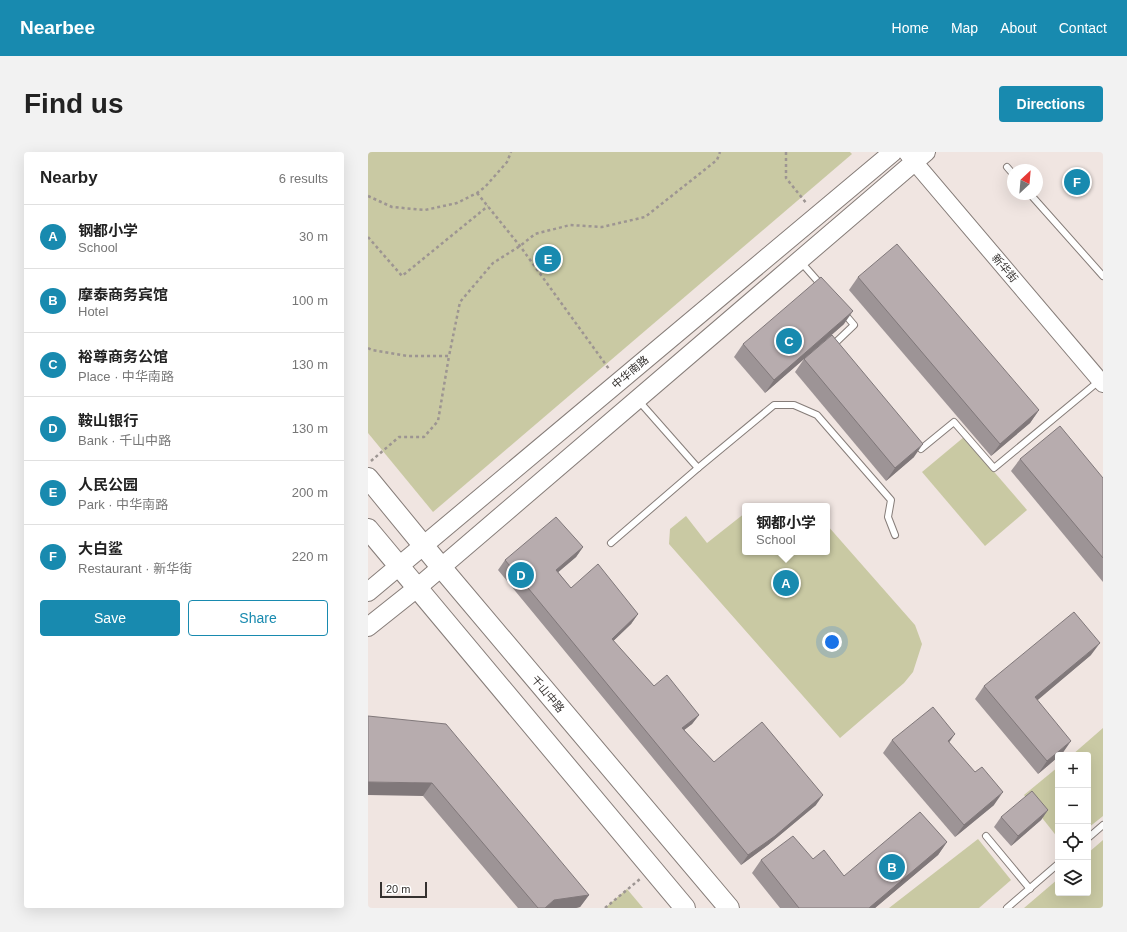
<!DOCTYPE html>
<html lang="en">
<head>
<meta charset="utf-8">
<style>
	:root { --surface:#fff; --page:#f2f2f2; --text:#222; --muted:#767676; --line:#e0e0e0; --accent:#188aaf }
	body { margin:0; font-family:Helvetica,"Noto Sans SC",sans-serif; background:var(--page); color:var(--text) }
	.controls { position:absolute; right:12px; bottom:12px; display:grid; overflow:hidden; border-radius:4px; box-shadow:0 4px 16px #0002 }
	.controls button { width:36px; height:36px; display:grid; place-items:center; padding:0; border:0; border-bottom:1px solid var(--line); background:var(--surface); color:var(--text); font:20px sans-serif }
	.compass { position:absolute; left:639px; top:12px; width:36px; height:36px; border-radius:50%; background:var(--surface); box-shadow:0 4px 16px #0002; rotate:26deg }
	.scale { position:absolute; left:12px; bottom:10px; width:47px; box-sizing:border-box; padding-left:4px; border:2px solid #35312f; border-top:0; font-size:11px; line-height:14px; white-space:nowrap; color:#35312f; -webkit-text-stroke:3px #fff; paint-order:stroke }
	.you { position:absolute; left:464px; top:490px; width:14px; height:14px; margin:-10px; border:3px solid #fff; border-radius:50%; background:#1a73e8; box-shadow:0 0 0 6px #1a73e833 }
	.badge { display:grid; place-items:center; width:26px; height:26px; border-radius:50%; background:var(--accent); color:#fff; font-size:13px; font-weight:700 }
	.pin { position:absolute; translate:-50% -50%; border:2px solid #fff; box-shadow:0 1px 4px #0006 }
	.popup { position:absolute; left:374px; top:351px; width:88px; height:52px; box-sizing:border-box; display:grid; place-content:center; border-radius:4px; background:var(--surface); filter:drop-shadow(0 1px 3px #0005); font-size:13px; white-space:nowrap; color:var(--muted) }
	.popup b { font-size:15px; color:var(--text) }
	.popup::after { content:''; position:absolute; left:50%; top:100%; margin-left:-8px; border:8px solid transparent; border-top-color:var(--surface) }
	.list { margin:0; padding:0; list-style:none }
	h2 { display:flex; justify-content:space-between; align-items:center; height:52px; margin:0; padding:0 16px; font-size:17px }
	h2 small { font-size:13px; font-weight:400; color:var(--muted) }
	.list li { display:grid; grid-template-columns:26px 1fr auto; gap:12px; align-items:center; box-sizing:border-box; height:64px; padding:0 16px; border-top:1px solid var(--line) }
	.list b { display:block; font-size:15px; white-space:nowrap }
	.list p { margin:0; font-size:13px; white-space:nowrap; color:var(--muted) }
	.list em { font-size:13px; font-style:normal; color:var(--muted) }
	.actions { display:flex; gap:8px; padding:12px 16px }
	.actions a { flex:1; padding:9px 0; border:1px solid var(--accent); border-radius:4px; text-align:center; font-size:14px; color:var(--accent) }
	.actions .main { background:var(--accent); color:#fff }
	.icon { flex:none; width:22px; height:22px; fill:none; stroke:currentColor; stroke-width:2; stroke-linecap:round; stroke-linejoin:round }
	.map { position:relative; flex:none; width:735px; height:756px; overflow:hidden; border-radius:4px }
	header { display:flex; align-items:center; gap:24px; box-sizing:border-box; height:56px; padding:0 20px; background:var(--accent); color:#fff }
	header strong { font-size:19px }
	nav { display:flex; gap:22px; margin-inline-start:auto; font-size:14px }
	.intro { display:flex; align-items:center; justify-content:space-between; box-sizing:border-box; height:96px; padding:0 24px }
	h1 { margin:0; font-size:28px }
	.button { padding:10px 18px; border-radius:4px; background:var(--accent); color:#fff; font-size:14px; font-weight:700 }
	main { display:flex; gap:24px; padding:0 24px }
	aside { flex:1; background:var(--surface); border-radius:4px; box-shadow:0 4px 16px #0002 }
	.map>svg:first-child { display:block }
	.green { fill:#c9c9a3 }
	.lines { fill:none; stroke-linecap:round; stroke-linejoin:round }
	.service-casing { stroke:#867d79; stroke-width:8 }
	.tertiary-casing { stroke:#867d79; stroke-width:18 }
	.secondary-casing { stroke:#867d79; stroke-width:20 }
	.primary-casing { stroke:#867d79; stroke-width:22 }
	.path { stroke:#9d9592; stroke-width:2.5; stroke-dasharray:3 3; stroke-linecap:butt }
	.service { stroke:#fff; stroke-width:6 }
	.tertiary { stroke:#fff; stroke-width:16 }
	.secondary { stroke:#fff; stroke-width:18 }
	.primary { stroke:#fff; stroke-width:20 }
	.wall { fill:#9d9496 }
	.shaded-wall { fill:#80787a }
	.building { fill:#b7acae; stroke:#80787a }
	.labels { text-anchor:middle; stroke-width:3; stroke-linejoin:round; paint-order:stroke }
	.street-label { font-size:11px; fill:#35312f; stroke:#fff }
</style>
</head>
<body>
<header>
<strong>Nearbee</strong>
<nav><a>Home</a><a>Map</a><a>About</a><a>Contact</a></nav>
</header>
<div class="intro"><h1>Find us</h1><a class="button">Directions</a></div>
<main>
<aside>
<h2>Nearby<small>6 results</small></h2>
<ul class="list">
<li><span class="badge">A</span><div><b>钢都小学</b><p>School</p></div><em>30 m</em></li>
<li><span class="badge">B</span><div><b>摩泰商务宾馆</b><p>Hotel</p></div><em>100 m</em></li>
<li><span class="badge">C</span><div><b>裕尊商务公馆</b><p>Place · 中华南路</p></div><em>130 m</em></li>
<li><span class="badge">D</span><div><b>鞍山银行</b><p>Bank · 千山中路</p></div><em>130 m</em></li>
<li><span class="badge">E</span><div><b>人民公园</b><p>Park · 中华南路</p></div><em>200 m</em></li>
<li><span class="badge">F</span><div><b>大白鲨</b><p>Restaurant · 新华街</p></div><em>220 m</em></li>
</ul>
<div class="actions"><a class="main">Save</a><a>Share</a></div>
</aside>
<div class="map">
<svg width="735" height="756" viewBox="0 0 735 756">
	<rect width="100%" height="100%" fill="#f0e5e1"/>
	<g class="green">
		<polygon points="0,0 482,0 484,2 65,360 0,281"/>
		<polygon points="596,285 659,358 617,394 554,320"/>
		<polygon points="377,361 377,400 459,400 459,373 547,473 554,492 545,520 536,531 472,586 301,392 302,377 318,364 339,391"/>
		<polygon points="735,576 735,664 720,676 720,603 704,603"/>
		<polygon points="690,615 690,686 656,643"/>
		<polygon points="610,687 643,728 611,756 521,756"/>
		<polygon points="735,688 735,756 656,756 690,727 690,741 720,741 720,701"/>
		<polygon points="259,737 275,756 237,756"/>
	</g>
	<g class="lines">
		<defs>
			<g id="service">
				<polyline points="639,15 645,22"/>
				<polyline points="662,42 735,124"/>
				<polyline points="432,109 454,134"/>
				<polyline points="464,194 486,173 475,160"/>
				<polyline points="270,248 330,316"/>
				<polyline points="547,290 553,297 586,270 626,316 731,229"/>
				<polyline points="243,391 330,316 406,253 426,253 449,263 523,348 520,365 527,383"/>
				<polyline points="618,684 662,737"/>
				<polyline points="720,686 735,673"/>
				<polyline points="639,756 690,712"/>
			</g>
			<polyline id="tertiary" points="538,0 735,232"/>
			<g id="secondary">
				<polyline points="0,440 525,0"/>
				<polyline points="0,475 49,436 558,0"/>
			</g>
			<g id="primary">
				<polyline points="0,326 73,415 361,756"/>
				<polyline points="0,377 317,756"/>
			</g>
		</defs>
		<use href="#service" class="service-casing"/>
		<use href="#tertiary" class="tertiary-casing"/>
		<use href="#secondary" class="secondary-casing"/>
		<use href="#primary" class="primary-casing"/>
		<g class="path">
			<polyline points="418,0 418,26 439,52"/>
			<polyline points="109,41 152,94 241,217"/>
			<polyline points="0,44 24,55 57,58 89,51 109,41 117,35 139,10 143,0"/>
			<polyline points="0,85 34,124 120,54"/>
			<polyline points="0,196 4,198 40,204 81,204 92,150 125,111 152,94 167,82 202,73 234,75 277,65 349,8 352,0"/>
			<polyline points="3,309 31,285 56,285 70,269 81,204"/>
			<polyline points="237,756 272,727"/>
		</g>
		<use href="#service" class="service"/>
		<use href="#tertiary" class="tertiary"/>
		<use href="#secondary" class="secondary"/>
		<use href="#primary" class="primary"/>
	</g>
	<g class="wall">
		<polygon points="490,125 671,258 662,271 623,304 481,138"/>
		<polygon points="476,172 397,241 366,205 375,192"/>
		<polygon points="436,207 546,305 518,329 427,220"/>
		<polygon points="652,307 735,326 735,430 643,319"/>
		<polygon points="215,395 208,405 190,420 203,436 270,462 263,472 245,489 286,534 331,563 324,572 316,578 346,610 448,653 400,693 373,713 130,418 137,408"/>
		<polygon points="723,503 669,548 694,602 692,603 690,603 690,605 670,622 607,547 616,534"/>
		<polygon points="0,564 221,743 212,755 208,756 150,756 55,644"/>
		<polygon points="524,588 581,591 626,653 587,685 515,601"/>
		<polygon points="680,658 673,668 643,694 626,675 633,665"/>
		<polygon points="579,690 570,703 507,756 412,756 384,721 393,708 445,707 476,724"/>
	</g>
	<g class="shaded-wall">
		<polygon points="485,159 476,172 397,241 406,228"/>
		<polygon points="671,258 662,271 623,304 632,292"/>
		<polygon points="555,292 546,305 518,329 527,316"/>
		<polygon points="215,395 208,405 181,428 188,418"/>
		<polygon points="270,462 263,472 237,497 244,487"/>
		<polygon points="732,491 723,503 658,558 667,545"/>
		<polygon points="331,563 324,572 307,585 314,576"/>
		<polygon points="587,582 578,595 580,589"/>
		<polygon points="703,589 694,602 692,603 690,603 690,605 670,622 679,609"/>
		<polygon points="0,630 64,631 55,644 0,643"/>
		<polygon points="635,640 626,653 587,685 596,673"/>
		<polygon points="455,643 448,653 400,693 373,713 380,703"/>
		<polygon points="680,658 673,668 643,694 650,684"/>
		<polygon points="579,690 570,703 507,756 501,756"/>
		<polygon points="221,743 212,755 208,756 177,756 186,748"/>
	</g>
	<g class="building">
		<polygon points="529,92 671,258 632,292 490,125"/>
		<polygon points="453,125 485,159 406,228 375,192"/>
		<polygon points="464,183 555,292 527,316 436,207"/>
		<polygon points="692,274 735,326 735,406 652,307"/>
		<polygon points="188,365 215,395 188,418 203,436 230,412 270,462 244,487 286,534 299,523 331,563 314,576 346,610 394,570 455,643 407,684 380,703 137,408"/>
		<polygon points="706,460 732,491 667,545 703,589 679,609 616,534"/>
		<polygon points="565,555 587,582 580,589 607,620 614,615 635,640 596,673 524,588"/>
		<polygon points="0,564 78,572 221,743 186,748 177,756 170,756 64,631 0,630"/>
		<polygon points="664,639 680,658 650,684 633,665"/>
		<polygon points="552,660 579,690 501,756 431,756 393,708 425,684 445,707 456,698 476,724"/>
	</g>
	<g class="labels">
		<g class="street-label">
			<text transform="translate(637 116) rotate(50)" y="4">新华街</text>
			<text transform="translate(262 220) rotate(-40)" y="4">中华南路</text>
			<text transform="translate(180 542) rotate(50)" y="4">千山中路</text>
		</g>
	</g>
</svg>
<div class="controls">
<button>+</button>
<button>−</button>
<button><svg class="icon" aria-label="locate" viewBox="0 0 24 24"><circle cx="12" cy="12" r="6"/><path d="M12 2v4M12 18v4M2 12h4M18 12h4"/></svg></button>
<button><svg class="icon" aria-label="layers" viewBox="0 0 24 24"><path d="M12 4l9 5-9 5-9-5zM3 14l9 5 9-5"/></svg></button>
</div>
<svg class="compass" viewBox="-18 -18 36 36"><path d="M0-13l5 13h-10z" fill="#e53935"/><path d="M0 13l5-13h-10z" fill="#767676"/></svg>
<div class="scale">20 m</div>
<div class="you"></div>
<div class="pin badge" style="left:418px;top:431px">A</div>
<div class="popup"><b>钢都小学</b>School</div>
<div class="pin badge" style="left:524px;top:715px">B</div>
<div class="pin badge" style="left:421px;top:189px">C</div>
<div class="pin badge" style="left:153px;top:423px">D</div>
<div class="pin badge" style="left:180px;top:107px">E</div>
<div class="pin badge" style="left:709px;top:30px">F</div>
</div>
</main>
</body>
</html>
